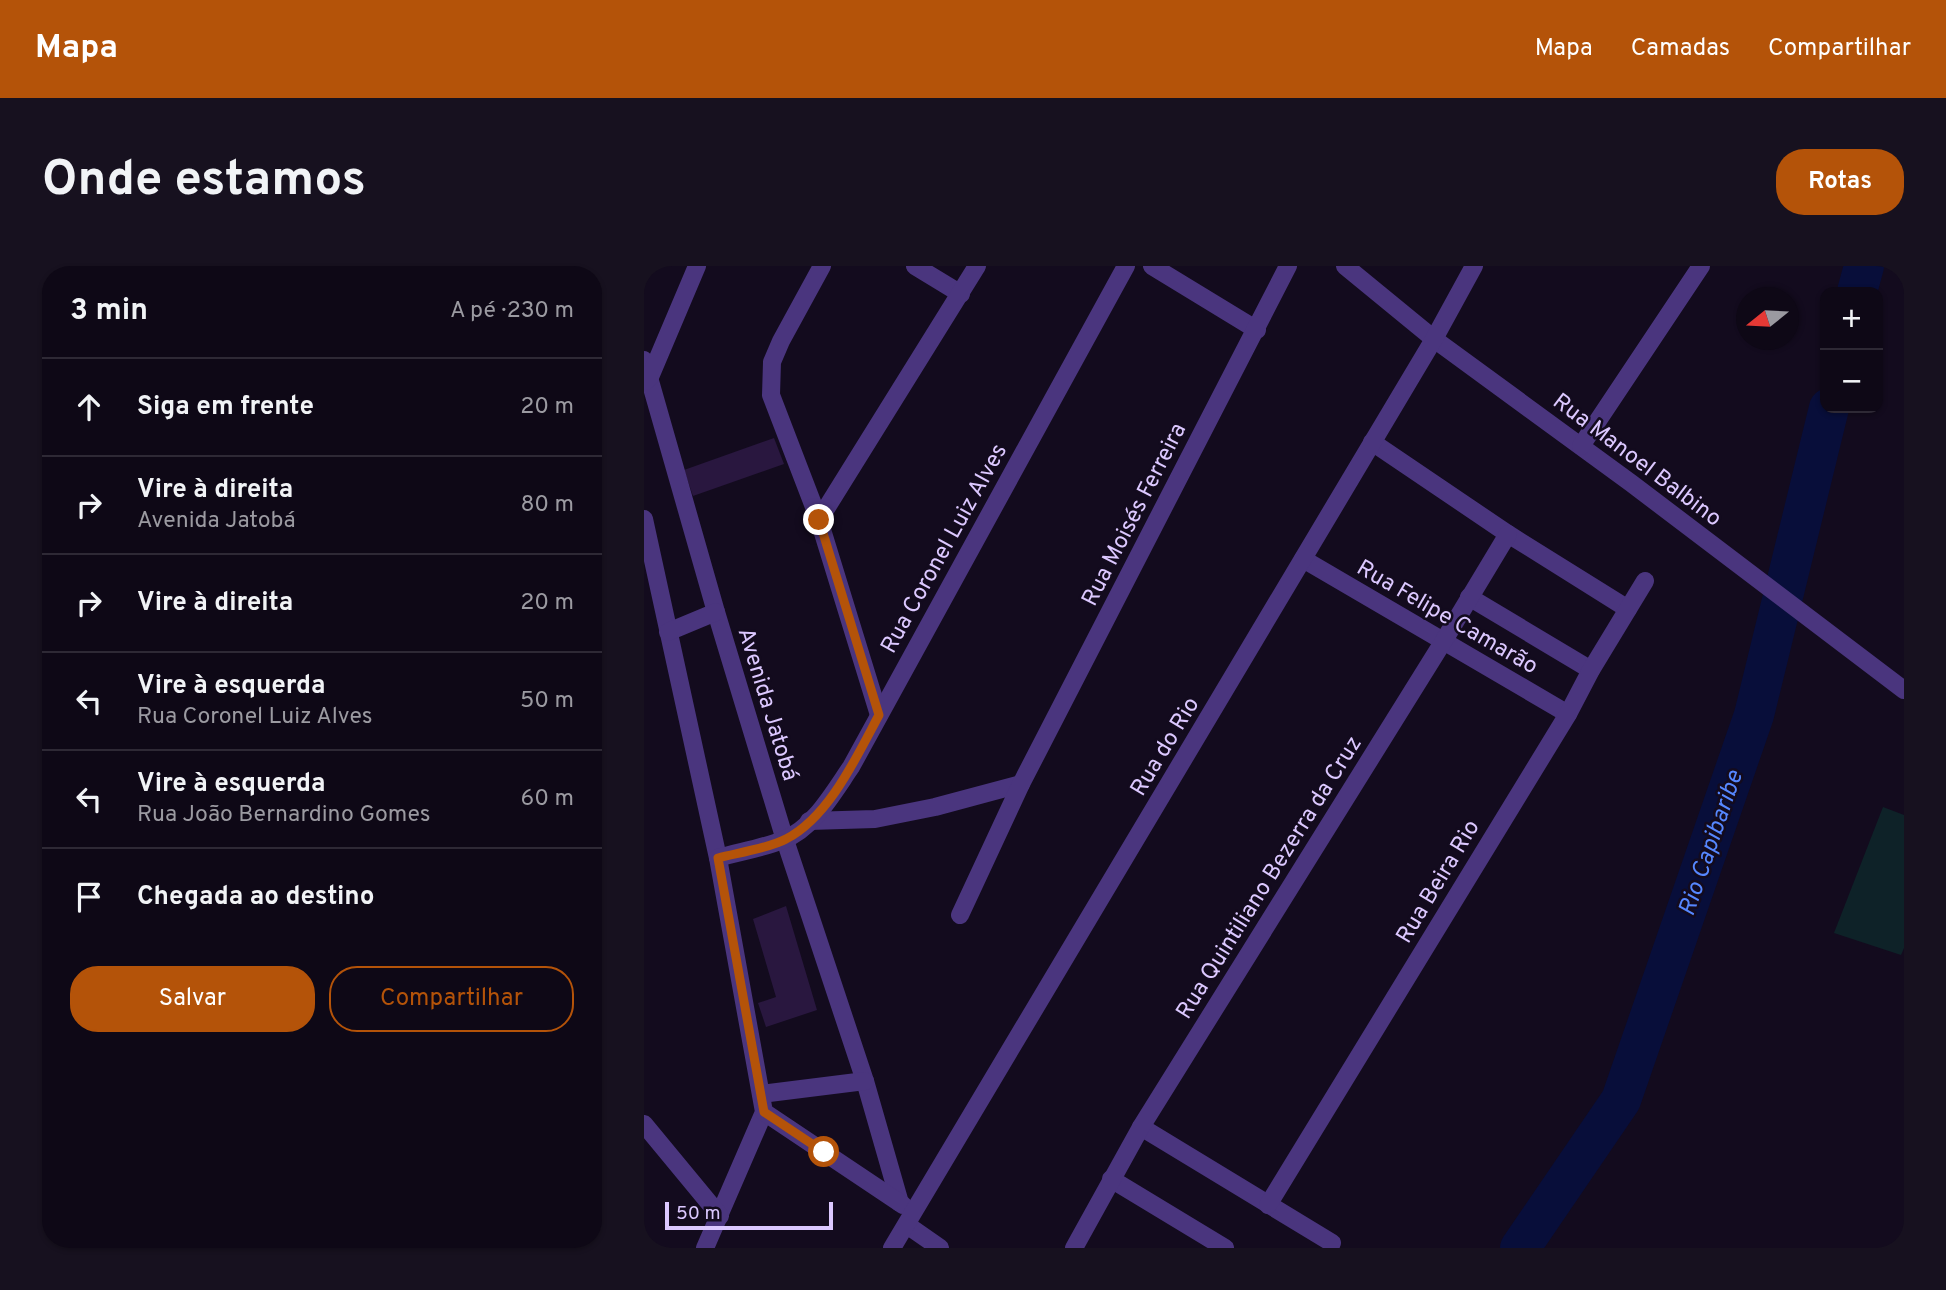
<!DOCTYPE html>
<html lang="pt">
<head>
<meta charset="utf-8">
<style>
	:root { --surface:#0e0816; --page:#17111f; --text:#f1f3f6; --muted:#9b9aa1; --line:#2e2935; --accent:#b45309 }
	body { margin:0; font-family:Overpass,sans-serif; background:var(--page); color:var(--text) }
	.controls { position:absolute; right:21px; top:21px; display:grid; overflow:hidden; border-radius:14px; box-shadow:0 2px 5px #0004 }
	.controls button { width:63px; height:63px; display:grid; place-items:center; padding:0; border:0; border-bottom:2px solid var(--line); background:var(--surface); color:var(--text); font:35px sans-serif }
	.compass { position:absolute; left:1092px; top:21px; width:63px; height:63px; border-radius:50%; background:var(--surface); box-shadow:0 2px 5px #0004; rotate:252deg }
	.scale { position:absolute; left:21px; bottom:18px; width:168px; box-sizing:border-box; padding-left:7px; border:4px solid #dcc8ff; border-top:0; font-size:19px; line-height:24px; white-space:nowrap; color:#dcc8ff; -webkit-text-stroke:5px #130b1e; paint-order:stroke }
	.stop { position:absolute; width:21px; height:21px; margin:-16px; border:5px solid #b45309; border-radius:50%; background:#fff }
	.stop.end { background:#b45309; border-color:#fff; box-shadow:0 2px 7px #0008 }
	.list { margin:0; padding:0; list-style:none }
	h2 { display:flex; justify-content:space-between; align-items:center; height:91px; margin:0; padding:0 28px; font-size:30px }
	h2 small { font-size:23px; font-weight:400; color:var(--muted) }
	.list li { display:grid; grid-template-columns:46px 1fr auto; gap:21px; align-items:center; box-sizing:border-box; height:98px; padding:0 28px; border-top:2px solid var(--line) }
	.list b { display:block; font-size:26px; white-space:nowrap }
	.list p { margin:0; font-size:23px; white-space:nowrap; color:var(--muted) }
	.list em { font-size:23px; font-style:normal; color:var(--muted) }
	.actions { display:flex; gap:14px; padding:21px 28px }
	.actions a { flex:1; padding:16px 0; border:2px solid var(--accent); border-radius:28px; text-align:center; font-size:24px; color:var(--accent) }
	.actions .main { background:var(--accent); color:#fff }
	.icon { flex:none; width:38px; height:38px; fill:none; stroke:currentColor; stroke-width:2; stroke-linecap:round; stroke-linejoin:round }
	.map { position:relative; flex:none; width:1260px; height:982px; overflow:hidden; border-radius:28px }
	header { display:flex; align-items:center; gap:42px; box-sizing:border-box; height:98px; padding:0 35px; background:var(--accent); color:#fff }
	header strong { font-size:33px }
	nav { display:flex; gap:38px; margin-inline-start:auto; font-size:24px }
	.intro { display:flex; align-items:center; justify-content:space-between; box-sizing:border-box; height:168px; padding:0 42px }
	h1 { margin:0; font-size:49px }
	.button { padding:18px 32px; border-radius:28px; background:var(--accent); color:#fff; font-size:24px; font-weight:700 }
	main { display:flex; gap:42px; padding:0 42px }
	aside { flex:1; background:var(--surface); border-radius:28px; box-shadow:0 2px 5px #0004 }
	.map>svg:first-child { display:block }
	.green { fill:#0e2228 }
	.lines { fill:none; stroke-linecap:round; stroke-linejoin:round }
	.river { stroke:#080e3a; stroke-width:40 }
	.building { fill:#29173f }
	.minor { stroke:#4a357e; stroke-width:18 }
	.route { stroke:#b45309; stroke-width:9 }
	.labels { text-anchor:middle; stroke-width:5; stroke-linejoin:round; paint-order:stroke }
	.street-label { font-size:23px; fill:#dcc8ff; stroke:#130b1e }
	.water-label { font-size:24px; font-style:italic; fill:#5687ff; stroke:#130b1e }
</style>
</head>
<body>
<header>
<strong>Mapa</strong>
<nav><a>Mapa</a><a>Camadas</a><a>Compartilhar</a></nav>
</header>
<div class="intro"><h1>Onde estamos</h1><a class="button">Rotas</a></div>
<main>
<aside>
<h2>3 min<small>A pé · 230 m</small></h2>
<ul class="list">
<li><svg class="icon" aria-label="ahead" viewBox="0 0 24 24"><path d="M12 20V5M6 11l6-6 6 6"/></svg><div><b>Siga em frente</b></div><em>20 m</em></li>
<li><svg class="icon" aria-label="right" viewBox="0 0 24 24"><path d="M7 20v-9h11M14 6l5 5-5 5"/></svg><div><b>Vire à direita</b><p>Avenida Jatobá</p></div><em>80 m</em></li>
<li><svg class="icon" aria-label="right" viewBox="0 0 24 24"><path d="M7 20v-9h11M14 6l5 5-5 5"/></svg><div><b>Vire à direita</b></div><em>20 m</em></li>
<li><svg class="icon" aria-label="left" viewBox="0 0 24 24"><path d="M17 20v-9H6M10 6l-5 5 5 5"/></svg><div><b>Vire à esquerda</b><p>Rua Coronel Luiz Alves</p></div><em>50 m</em></li>
<li><svg class="icon" aria-label="left" viewBox="0 0 24 24"><path d="M17 20v-9H6M10 6l-5 5 5 5"/></svg><div><b>Vire à esquerda</b><p>Rua João Bernardino Gomes</p></div><em>60 m</em></li>
<li><svg class="icon" aria-label="arrive" viewBox="0 0 24 24"><path d="M6 21V4h12l-3 4 3 4H6"/></svg><div><b>Chegada ao destino</b></div></li>
</ul>
<div class="actions"><a class="main">Salvar</a><a>Compartilhar</a></div>
</aside>
<div class="map">
<svg width="1260" height="982" viewBox="0 0 1260 982">
	<rect width="100%" height="100%" fill="#130b1e"/>
	<polygon class="green" points="1239,541 1260,549 1260,682 1257,689 1190,667"/>
	<g class="lines">
		<g class="river">
			<polyline points="1213,26 1220,0"/>
			<polyline points="876,982 977,834 1110,449 1185,142"/>
		</g>
	</g>
	<g class="building">
		<polygon points="130,172 140,198 49,230 40,204"/>
		<polygon points="142,640 173,744 122,761 114,737 132,731 109,653"/>
	</g>
	<g class="lines">
		<g class="minor">
			<polyline points="178,0 137,75 128,96 127,129 175,254 235,449"/>
			<polyline points="271,0 317,28"/>
			<polyline points="508,0 613,64"/>
			<polyline points="701,0 790,73 987,217 1260,424"/>
			<polyline points="0,94 72,346 141,574 221,815 256,937"/>
			<polyline points="2,115 6,111 53,0"/>
			<polyline points="728,176 864,268 984,343"/>
			<polyline points="937,180 1057,0"/>
			<polyline points="0,253 74,592 120,846 61,982"/>
			<polyline points="175,254 333,0"/>
			<polyline points="659,293 924,448"/>
			<polyline points="825,331 947,404"/>
			<polyline points="24,366 72,346"/>
			<polyline points="165,555 231,553 291,541 377,518"/>
			<path d="M74,592C95,586 119,582 139,574C169,563 189,527 207,501L482,0"/>
			<polyline points="316,649 377,518 644,0"/>
			<polyline points="117,828 221,815"/>
			<polyline points="120,846 259,939"/>
			<polyline points="0,858 76,950"/>
			<polyline points="497,861 688,977"/>
			<polyline points="467,913 581,982"/>
			<polyline points="624,939 924,448 947,404 1001,315"/>
			<polyline points="263,959 296,982"/>
			<polyline points="248,982 790,73 830,0"/>
			<polyline points="430,982 497,861 799,376 864,268"/>
		</g>
	</g>
	<g class="lines">
		<path class="route" d="M175,254L235,449C213,490 185,551 142,573C126,582 93,587 74,592L120,846L180,886"/>
	</g>
	<g class="labels">
		<g class="street-label">
			<text transform="translate(994 193) rotate(37)" y="8">Rua Manoel Balbino</text>
			<text transform="translate(489 248) rotate(-63)" y="8">Rua Moisés Ferreira</text>
			<text transform="translate(299 282) rotate(-61)" y="8">Rua Coronel Luiz Alves</text>
			<text transform="translate(804 350) rotate(30)" y="8">Rua Felipe Camarão</text>
			<text transform="translate(125 438) rotate(73)" y="8">Avenida Jatobá</text>
			<text transform="translate(520 480) rotate(-59)" y="8">Rua do Rio</text>
			<text transform="translate(624 611) rotate(-58)" y="8">Rua Quintiliano Bezerra da Cruz</text>
			<text transform="translate(793 615) rotate(-59)" y="8">Rua Beira Rio</text>
		</g>
		<g class="water-label">
			<text transform="translate(1066 577) rotate(-71)" y="8">Rio Capibaribe</text>
		</g>
	</g>
</svg>
<div class="controls">
<button>+</button>
<button>−</button>
</div>
<svg class="compass" viewBox="-18 -18 36 36"><path d="M0-13l5 13h-10z" fill="#e53935"/><path d="M0 13l5-13h-10z" fill="#9b9aa1"/></svg>
<div class="scale">50 m</div>
<div class="stop" style="left:180px;top:886px"></div>
<div class="stop end" style="left:175px;top:254px"></div>
</div>
</main>
</body>
</html>
